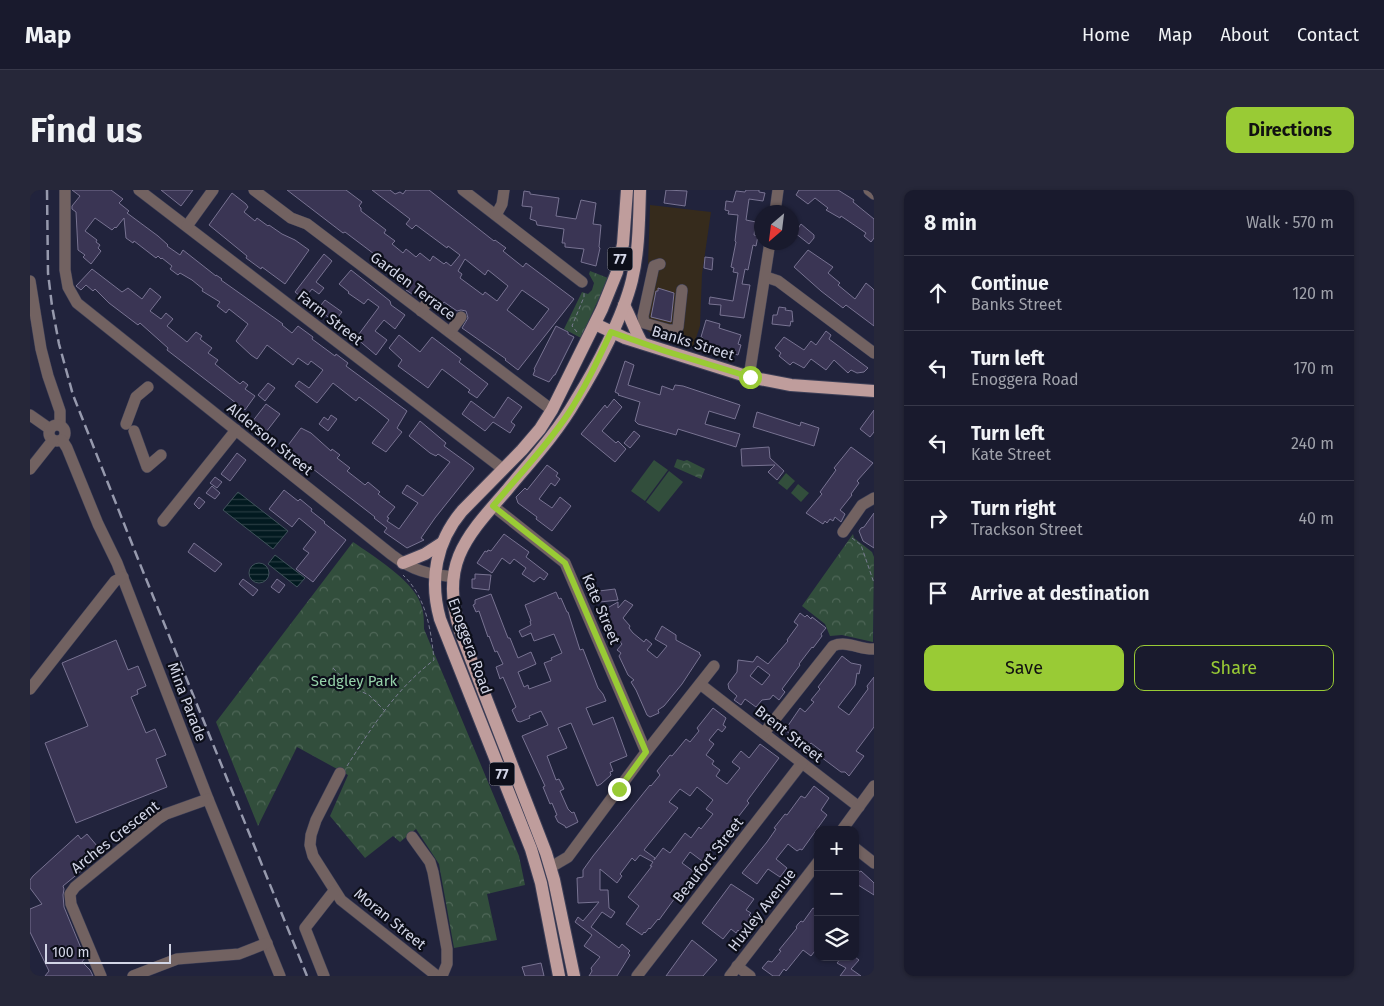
<!DOCTYPE html>
<html lang="en">
<head>
<meta charset="utf-8">
<style>
	:root { --surface:#191a2d; --page:#262739; --text:#f1f3f6; --muted:#9fa1aa; --line:#373849; --accent:#99cb35 }
	body { margin:0; font-family:"Fira Sans",sans-serif; background:var(--page); color:var(--text) }
	.controls { position:absolute; right:15px; bottom:15px; display:grid; overflow:hidden; border-radius:10px; box-shadow:0 1px 4px #0004 }
	.controls button { width:45px; height:45px; display:grid; place-items:center; padding:0; border:0; border-bottom:1px solid var(--line); background:var(--surface); color:var(--text); font:25px sans-serif }
	.compass { position:absolute; left:724px; top:15px; width:45px; height:45px; border-radius:50%; background:var(--surface); box-shadow:0 1px 4px #0004; rotate:208deg }
	.scale { position:absolute; left:15px; bottom:12px; width:126px; box-sizing:border-box; padding-left:5px; border:2px solid #d2d5e6; border-top:0; font-size:14px; line-height:18px; white-space:nowrap; color:#d2d5e6; -webkit-text-stroke:4px #0c0e19; paint-order:stroke }
	.stop { position:absolute; width:15px; height:15px; margin:-11px; border:4px solid #99cb35; border-radius:50%; background:#fff }
	.stop.end { background:#99cb35; border-color:#fff; box-shadow:0 1px 5px #0008 }
	.list { margin:0; padding:0; list-style:none }
	h2 { display:flex; justify-content:space-between; align-items:center; height:65px; margin:0; padding:0 20px; font-size:21px }
	h2 small { font-size:16px; font-weight:400; color:var(--muted) }
	.list li { display:grid; grid-template-columns:32px 1fr auto; gap:15px; align-items:center; box-sizing:border-box; height:75px; padding:0 20px; border-top:1px solid var(--line) }
	.list b { display:block; font-size:19px; white-space:nowrap }
	.list p { margin:0; font-size:16px; white-space:nowrap; color:var(--muted) }
	.list em { font-size:16px; font-style:normal; color:var(--muted) }
	.actions { display:flex; gap:10px; padding:15px 20px }
	.actions a { flex:1; padding:11px 0; border:1px solid var(--accent); border-radius:10px; text-align:center; font-size:18px; color:var(--accent) }
	.actions .main { background:var(--accent); color:#111 }
	.icon { flex:none; width:28px; height:28px; fill:none; stroke:currentColor; stroke-width:2; stroke-linecap:round; stroke-linejoin:round }
	.map { position:relative; flex:none; width:844px; height:786px; overflow:hidden; border-radius:10px }
	header { display:flex; align-items:center; gap:30px; box-sizing:border-box; height:70px; padding:0 25px; background:var(--surface); border-bottom:1px solid var(--line) }
	header strong { font-size:24px }
	nav { display:flex; gap:28px; margin-inline-start:auto; font-size:18px }
	.intro { display:flex; align-items:center; justify-content:space-between; box-sizing:border-box; height:120px; padding:0 30px }
	h1 { margin:0; font-size:35px }
	.button { padding:12px 22px; border-radius:10px; background:var(--accent); color:#111; font-size:18px; font-weight:700 }
	main { display:flex; gap:30px; padding:0 30px }
	aside { flex:1; background:var(--surface); border-radius:10px; box-shadow:0 1px 4px #0004 }
	.map>svg:first-child { display:block }
	.commercial { fill:#362b1c }
	.forest { fill:url(#forest-crowns) }
	.pitch { fill:#324e3c }
	.water { fill:url(#water-rules); stroke:#40525b }
	.building { fill:#3a3554; stroke:#787392; fill-rule:evenodd }
	.lines { fill:none; stroke-linecap:round; stroke-linejoin:round }
	.minor-casing { stroke:#3d3f57; stroke-width:12 }
	.major-casing { stroke:#3d3f57; stroke-width:14 }
	.path { stroke:#797c91; stroke-width:1; stroke-dasharray:4 2.5; stroke-linecap:butt }
	.minor { stroke:#726261; stroke-width:11 }
	.major { stroke:#bf9d9c; stroke-width:12 }
	.rail { stroke:#9699ad; stroke-width:2.5; stroke-dasharray:10 5; stroke-linecap:butt }
	.route { stroke:#99cb35; stroke-width:6 }
	.labels { text-anchor:middle; stroke-width:4.5; stroke-linejoin:round; paint-order:stroke }
	.shield { fill:#0c0e19; stroke:#9799a8; stroke-width:1 }
	.shield-label { font-size:14px; font-weight:bold; fill:#d2d5e6 }
	.street-label { font-size:15px; fill:#d2d5e6; stroke:#0c0e19 }
	.park-label { font-size:15px; fill:#95d2a9; stroke:#0c0e19 }
</style>
</head>
<body>
<header>
<strong>Map</strong>
<nav><a>Home</a><a>Map</a><a>About</a><a>Contact</a></nav>
</header>
<div class="intro"><h1>Find us</h1><a class="button">Directions</a></div>
<main>
<div class="map">
<svg width="844" height="786" viewBox="0 0 844 786">
	<defs>
		<pattern id="forest-crowns" width="20" height="18" patternUnits="userSpaceOnUse" patternTransform="scale(1.25)"><rect width="20" height="18" fill="#324e3c"/><path d="M2 6a3 3 0 1 1 6 0M12 15a3 3 0 1 1 6 0" fill="none" stroke="#4f6758"/></pattern>
		<pattern id="water-rules" width="6" height="5" patternUnits="userSpaceOnUse" patternTransform="scale(1.25)"><rect width="6" height="5" fill="#021a20"/><path d="M0 2.5h6" fill="none" stroke="#263a40"/></pattern>
	</defs>
	<rect width="100%" height="100%" fill="#21233c"/>
	<polygon class="commercial" points="620,15 681,22 672,84 670,136 663,157 619,142 614,138 609,128 618,76"/>
	<g class="forest">
		<polygon points="560,81 578,88 551,148 534,139 552,102 558,104 562,100 564,93 559,84"/>
		<polygon points="647,269 654,271 657,270 675,279 671,289 644,277"/>
		<polygon points="823,344 824,348 842,362 844,367 843,452 812,445 800,446 795,434 772,416"/>
		<path d="M323,352C342,365 382,390 390,412C394,421 394,430 394,439L489,666L495,695L457,704L467,750L424,758L409,674L386,639L370,652L363,646L335,668L300,626L318,585L267,557L228,636L186,532Z"/>
	</g>
	<g class="pitch">
		<polygon points="624,270 638,280 615,311 601,301"/>
		<polygon points="639,281 653,292 629,322 616,312"/>
		<polygon points="756,283 765,291 757,300 748,293"/>
		<polygon points="768,294 779,303 771,312 761,303"/>
	</g>
	<g class="water">
		<polygon points="208,302 258,341 243,359 193,320"/>
		<polygon points="245,365 275,388 267,397 238,374"/>
		<circle cx="229" cy="383" r="10"/>
	</g>
	<g class="building">
		<polygon points="42,0 81,0 93,9 89,13 99,21 97,23 128,46 138,55 137,56 150,65 153,60 186,86 186,85 192,89 191,90 253,134 252,135 262,143 268,136 283,147 282,149 305,166 306,164 318,173 316,176 377,221 367,238 372,242 356,262 342,253 359,230 345,219 329,207 326,211 303,193 287,213 265,196 269,191 279,198 293,180 281,171 278,175 268,168 263,175 237,155 227,169 221,165 206,151 218,134 199,119 196,123 187,116 190,112 172,101 173,99 162,90 150,83 148,85 140,79 142,76 132,68 131,69 128,66 126,68 104,51 103,53 96,48 94,28 86,38 85,37 82,40 65,28 55,41 67,50 66,52 70,55 68,58 71,61 61,74 53,67 55,65 48,60 46,22 42,19 42,16 50,6"/>
		<polygon points="131,0 163,0 151,16"/>
		<path d="M257,0H316L332,12L329,16L331,18V21L356,40L354,43L365,51L362,54L373,63L376,59L386,67L390,63L400,71L403,66L414,74L416,72L421,76L430,65L418,56L417,58L386,35L382,39L376,34L380,29L342,0H360L365,4L370,2L373,4L376,0H399L464,51L465,50L476,58L473,61L493,77L496,73L544,109L488,180L475,170L476,169L432,138L438,128L436,121L431,120L427,121L414,112L411,116L409,115L408,117L405,114L406,107L400,103L393,105L386,100L382,104L376,100L379,96L366,86L368,82L315,42L313,43ZM435,69L455,85L458,80L478,96L467,111L455,102L453,105L430,88L432,84L428,81ZM492,100L519,119L503,140L477,120Z"/>
		<polygon points="636,0 657,1 655,16 634,13"/>
		<polygon points="716,0 729,0 729,2 735,3 733,11 719,9 716,30 726,32 724,45 728,46 726,56 723,55 718,80 715,79 712,94 720,95 714,128 690,125 691,115 679,114 680,107 703,111 708,83 703,82 704,78 701,77 706,52 705,51 708,25 698,24 699,21 695,20 696,11 703,12 706,1 715,2"/>
		<polygon points="769,0 808,0 824,10 823,12 844,29 844,48 841,52 834,46 836,43 811,26 810,28 796,20 798,18 785,8 778,14 766,5"/>
		<polygon points="494,1 500,2 500,4 529,8 526,26 546,29 551,10 566,13 563,34 571,35 569,57 570,58 566,76 551,72 554,59 535,57 535,53 532,53 534,39 507,35 506,31 500,29 502,17 492,16"/>
		<polygon points="202,3 216,14 218,17 214,22 225,31 227,28 238,36 239,35 252,44 265,50 279,60 255,94 232,77 231,79 216,68 217,66 179,35"/>
		<polygon points="771,34 784,45 784,48 779,54 765,43"/>
		<polygon points="778,60 803,77 798,83 810,93 808,95 825,109 836,93 842,98 844,100 844,136 816,115 813,118 791,101 764,77"/>
		<polygon points="294,64 302,71 286,92 294,98 289,104 282,99 274,109 265,102"/>
		<polygon points="675,67 683,68 682,80 674,78"/>
		<polygon points="62,79 92,102 98,98 112,109 120,98 131,107 120,121 131,129 136,123 143,129 137,136 157,152 166,142 172,146 170,149 182,158 178,163 188,170 185,174 210,194 213,191 218,195 215,199 225,206 215,220 137,160 138,158 110,133 108,135 79,113 65,99 63,101 56,95 51,100 46,96"/>
		<polygon points="321,80 360,111 361,115 375,125 365,139 354,130 345,141 357,150 346,165 326,148 349,117 338,109 334,114 318,103 319,102 309,94"/>
		<polygon points="628,98 644,103 641,132 621,127 626,101 628,101"/>
		<polygon points="295,110 312,122 305,131 287,120"/>
		<polygon points="749,117 756,118 755,120 762,121 763,132 761,131 760,136 742,134 743,125 747,125"/>
		<polygon points="676,130 690,134 689,138 711,145 708,154 711,155 708,165 671,155 673,148 671,147"/>
		<polygon points="526,136 538,142 538,144 544,147 525,185 524,185 519,192 503,185 505,180 504,179"/>
		<polygon points="796,141 801,145 799,149 838,178 834,182 827,183 821,180 818,183 804,170 796,180 781,169 774,178 763,172 760,175 749,166 751,163 745,158 754,147 774,160 781,151 786,155"/>
		<polygon points="369,145 390,162 402,147 431,169 429,172 458,194 447,208 438,202 440,200 412,179 398,198 368,176 372,170 359,158"/>
		<polygon points="595,171 604,175 598,195 630,205 632,196 643,200 645,195 653,196 710,215 705,229 679,221 675,234 710,244 706,257 648,239 646,245 608,234 605,231 610,212 588,205 589,204 585,202"/>
		<polygon points="238,193 245,198 235,211 228,205"/>
		<polygon points="478,207 492,217 481,232 485,235 480,243 463,232 455,241 432,224 441,211 464,228"/>
		<polygon points="584,209 592,217 572,241 586,253 588,251 596,259 585,272 551,244 575,215 577,218"/>
		<polygon points="236,214 250,224 236,242 222,232"/>
		<polygon points="844,220 844,242 840,247 830,239"/>
		<polygon points="727,222 770,236 771,232 789,238 784,256 723,237"/>
		<polygon points="301,225 307,229 298,241 289,234 294,227 298,230"/>
		<polygon points="390,231 416,253 414,256 443,277 444,279 405,328 391,348 394,350 377,358 354,342 357,338 344,328 345,327 256,258 271,238 281,243 301,261 302,259 310,265 307,268 320,278 317,281 335,295 338,292 350,302 348,304 365,317 357,327 359,328 357,331 369,339 388,313 372,303 377,295 393,306 420,272 408,264 406,266 400,263 379,246"/>
		<polygon points="604,241 610,246 600,258 594,253"/>
		<polygon points="739,257 740,268 754,281 747,290 738,282 745,275 712,276 711,259"/>
		<polygon points="821,257 843,273 827,291 829,293 821,304 822,305 810,320 815,324 811,332 805,327 803,331 800,329 797,333 795,331 793,334 776,323 792,304 790,302 806,280 804,278"/>
		<polygon points="207,263 216,270 200,291 191,284"/>
		<polygon points="517,275 528,283 526,286 530,289 525,296 521,293 509,309 522,318 530,307 541,316 522,341 506,329 507,327 488,313 486,307 495,298 497,300"/>
		<polygon points="185,287 192,292 187,298 180,293"/>
		<polygon points="182,296 190,303 185,309 176,303"/>
		<polygon points="254,300 268,311 270,309 282,319 281,321 295,332 294,333 316,350 283,392 266,379 279,363 273,359 286,342 269,328 262,337 239,319"/>
		<polygon points="169,307 175,312 169,319 164,314"/>
		<polygon points="844,323 844,358 833,351 829,341 831,338 834,337"/>
		<polygon points="474,344 499,362 496,367 518,384 514,390 510,387 504,392 492,384 496,378 484,369 480,374 472,368 462,383 447,373 455,361 457,362 458,360 461,361"/>
		<polygon points="164,353 192,374 185,382 158,362"/>
		<polygon points="445,384 461,385 459,400 442,398 442,389 445,389"/>
		<polygon points="213,389 228,400 223,406 209,394"/>
		<polygon points="247,389 255,395 249,403 241,397"/>
		<polygon points="585,399 588,410 570,412 569,401"/>
		<polygon points="526,402 529,409 531,408 537,422 538,422 550,460 553,459 568,498 573,504 576,511 556,518 563,535 583,527 597,566 580,573 583,581 580,582 581,585 571,594 567,596 541,533 528,538 537,558 517,566 526,590 529,589 534,599 530,601 538,619 542,623 544,622 548,632 536,638 535,636 528,632 525,626 527,625 522,613 520,614 513,597 515,596 492,546 518,535 511,521 499,526 500,528 490,532 487,531 482,520 486,517 473,487 470,489 466,477 473,474 467,461 465,462 459,446 458,447 449,421 446,422 443,415 445,414 445,410 461,404 478,448 480,448 488,468 501,462 506,474 488,482 494,497 498,495 499,499 521,491 514,473 522,470 521,468 532,463 524,444 504,451 501,443 492,447 489,441 501,435 500,431 501,431 495,415"/>
		<polygon points="595,410 603,415 593,428 600,436 599,438 603,443 614,452 616,449 622,454 617,460 627,468 637,456 625,449 632,436 646,445 646,450 670,463 669,464 671,465 652,494 634,516 628,520 629,523 620,527 617,525 606,500 601,492 604,490 598,485 589,466 591,463 587,460 592,454 580,440 572,421 588,412 588,418"/>
		<path d="M770,423L775,427L777,425L781,429L782,427L796,438L791,444L792,446L783,458L782,457L769,474L770,475L752,499L755,502L749,510L743,505L740,509L732,510L726,517L715,509L711,515L704,510L707,506L699,499L698,494L707,482L708,470L723,472L727,466L738,474L758,451L757,450L768,435L764,432ZM728,476L740,485L732,495L720,486Z"/>
		<polygon points="86,450 98,480 108,476 116,496 107,500 108,504 101,507 116,543 125,539 136,565 126,569 137,597 46,633 15,553 58,536 32,473"/>
		<polygon points="812,466 821,473 831,475 829,484 827,483 825,495 808,517 819,525 838,499 837,496 844,487 844,537 826,561 834,566 819,586 815,582 811,582 791,567 794,563 781,553 779,555 776,552 772,557 766,552 768,550 755,540 770,518 775,522 784,512 781,510 790,499 788,497"/>
		<path d="M683,518L696,528L693,535L696,537L692,542L688,539L679,550L684,554L676,565L684,571L682,574L690,580L686,586L697,594L710,578L702,572L711,561L719,568L730,554L749,568L717,611L719,613L698,640L697,639L672,671L660,662L652,673L663,681V683L629,730L628,729L620,739L619,738L615,743L614,742L612,745L596,734L609,716L598,707L622,676H620L623,672L610,665L605,671L602,668L590,684L592,686L587,693L570,679V700H578L579,718L585,722L581,728L572,722L561,737L589,758L592,754L600,761L598,763L600,765L587,786H559L562,781L561,778L570,767L554,756L562,745L545,732L548,727L553,731L569,712L548,713L547,688L553,687V680L563,666L620,595L621,596L630,585L627,581L640,565L642,566L656,549L660,552L669,541L667,538ZM667,597L683,610L676,619L683,624L671,639L669,637L661,648L655,643L640,663L633,658L624,670L625,668L614,660L648,618L639,612L650,599L660,606Z"/>
		<polygon points="784,596 799,608 791,620 797,625 772,660 770,659 767,661 758,654 746,669 757,678 750,687 738,679 727,694 712,683 737,652 746,639 744,638 755,624 757,625 771,606 775,608"/>
		<polygon points="57,644 73,663 33,696 34,699 33,705 34,717 55,768 52,772 60,780 63,786 15,786 19,781 0,742 0,719 12,714 0,698 0,690 3,686 48,645 51,649"/>
		<polygon points="825,679 829,682 831,681 842,691 844,693 844,705 825,693"/>
		<polygon points="701,694 724,709 716,720 721,723 719,725 721,727 710,742 708,740 706,743 701,739 693,749 672,733"/>
		<polygon points="783,718 788,721 788,757 781,766 773,760 756,781 754,779 749,786 743,786 732,778 738,771 742,772 751,761 749,760 767,738 766,737 768,734 771,731 773,732"/>
		<polygon points="662,750 687,770 673,786 636,786"/>
		<polygon points="812,767 825,767 829,770 821,779 831,786 810,786 816,778 807,773"/>
		<polygon points="511,773 514,786 495,786 492,777"/>
	</g>
	<g class="lines">
		<defs>
			<g id="minor">
				<path d="M35,0V80L38,97L47,113L362,365C383,381 398,384 424,387"/>
				<polyline points="109,0 473,279"/>
				<polyline points="224,0 261,28 277,34 522,220"/>
				<polyline points="433,0 552,92"/>
				<polyline points="839,0 844,4"/>
				<polyline points="745,22 748,0"/>
				<polyline points="466,25 472,14 474,0"/>
				<polyline points="157,36 183,0"/>
				<polyline points="630,74 624,76 623,80 613,126 614,133 639,140 646,140 648,137 652,100"/>
				<polyline points="736,87 748,91 844,163"/>
				<polyline points="0,91 11,159 18,186 30,221 30,235"/>
				<polyline points="391,121 399,110"/>
				<polyline points="420,142 431,127"/>
				<polyline points="719,187 740,52"/>
				<polyline points="0,225 20,239"/>
				<polyline points="96,234 106,207 118,197"/>
				<circle cx="27" cy="243" r="8"/>
				<polyline points="104,241 117,277 131,265"/>
				<polyline points="32,250 37,258 68,334 87,373 178,609 250,786"/>
				<polyline points="0,279 23,250"/>
				<polyline points="463,316 535,373 616,562"/>
				<polyline points="133,331 206,240"/>
				<polyline points="813,342 832,315 844,308"/>
				<polyline points="670,494 829,617"/>
				<polyline points="0,499 85,391 93,387"/>
				<path d="M734,543L803,456C817,450 830,460 844,459"/>
				<polyline points="310,583 286,630 281,645 280,655 283,666 311,710 407,786"/>
				<polyline points="812,640 844,596"/>
				<polyline points="382,647 400,672 403,682 417,759 417,774 412,786"/>
				<polyline points="825,658 844,673"/>
				<polyline points="521,677 538,667 616,562 684,476"/>
				<polyline points="707,776 720,786"/>
				<polyline points="71,786 41,714 40,704 45,697 128,629 136,624 178,609"/>
				<polyline points="103,786 147,769 209,764 237,753"/>
				<polyline points="294,786 275,738 304,701"/>
				<polyline points="607,786 772,573"/>
				<polyline points="700,786 788,672"/>
			</g>
			<g id="major">
				<path d="M594,115C601,128 605,141 612,153"/>
				<polyline points="565,134 595,148 719,187 761,195 844,201"/>
				<polyline points="373,373 395,364 412,353"/>
				<path d="M529,786L511,693L501,659L410,429C399,390 406,352 432,321L492,260L510,239L522,220L572,119L587,82L593,54L597,0"/>
				<path d="M544,786L524,690L516,663L430,441C409,374 436,347 477,300C501,271 527,243 546,210C566,178 593,127 602,90C609,61 609,30 610,0"/>
			</g>
		</defs>
		<use href="#minor" class="minor-casing"/>
		<use href="#major" class="major-casing"/>
		<g class="path">
			<polyline points="547,142 542,136 554,107 554,103"/>
			<polyline points="822,348 831,355 844,393"/>
			<polyline points="303,478 321,497 339,505 354,520"/>
			<path d="M317,576C342,537 366,499 404,470C401,439 396,407 373,385"/>
		</g>
		<use href="#minor" class="minor"/>
		<use href="#major" class="major"/>
		<polyline class="rail" points="17,0 18,83 22,116 29,154 43,205 110,374 277,786"/>
	</g>
	<g class="lines">
		<path class="route" d="M589,599L616,562L535,373L463,316C488,286 516,257 538,224C555,198 568,170 581,142L635,161L720,187"/>
	</g>
	<g class="labels">
		<g class="shield">
			<rect x="577.5" y="57.5" width="25" height="23" rx="4"/>
			<rect x="459.5" y="572.5" width="25" height="23" rx="4"/>
		</g>
		<g class="shield-label">
			<text x="590" y="74">77</text>
			<text x="472" y="589">77</text>
		</g>
		<g class="street-label">
			<text transform="translate(383 96) rotate(37)" y="5">Garden Terrace</text>
			<text transform="translate(300 128) rotate(38)" y="5">Farm Street</text>
			<text transform="translate(663 153) rotate(17)" y="5">Banks Street</text>
			<text transform="translate(240 249) rotate(39)" y="5">Alderson Street</text>
			<text transform="translate(571 419) rotate(67)" y="5">Kate Street</text>
			<text transform="translate(440 456) rotate(70)" y="5">Enoggera Road</text>
			<text transform="translate(157 512) rotate(69)" y="5">Mina Parade</text>
			<text transform="translate(759 544) rotate(38)" y="5">Brent Street</text>
			<text transform="translate(85 647) rotate(-38)" y="5">Arches Crescent</text>
			<text transform="translate(678 670) rotate(-52)" y="5">Beaufort Street</text>
			<text transform="translate(732 720) rotate(-52)" y="5">Huxley Avenue</text>
			<text transform="translate(360 729) rotate(39)" y="5">Moran Street</text>
		</g>
		<g class="park-label">
			<text x="324" y="496">Sedgley Park</text>
		</g>
	</g>
</svg>
<div class="controls">
<button>+</button>
<button>−</button>
<button><svg class="icon" aria-label="layers" viewBox="0 0 24 24"><path d="M12 4l9 5-9 5-9-5zM3 14l9 5 9-5"/></svg></button>
</div>
<svg class="compass" viewBox="-18 -18 36 36"><path d="M0-13l5 13h-10z" fill="#e53935"/><path d="M0 13l5-13h-10z" fill="#9fa1aa"/></svg>
<div class="scale">100 m</div>
<div class="stop" style="left:720px;top:187px"></div>
<div class="stop end" style="left:589px;top:599px"></div>
</div>
<aside>
<h2>8 min<small>Walk · 570 m</small></h2>
<ul class="list">
<li><svg class="icon" aria-label="ahead" viewBox="0 0 24 24"><path d="M12 20V5M6 11l6-6 6 6"/></svg><div><b>Continue</b><p>Banks Street</p></div><em>120 m</em></li>
<li><svg class="icon" aria-label="left" viewBox="0 0 24 24"><path d="M17 20v-9H6M10 6l-5 5 5 5"/></svg><div><b>Turn left</b><p>Enoggera Road</p></div><em>170 m</em></li>
<li><svg class="icon" aria-label="left" viewBox="0 0 24 24"><path d="M17 20v-9H6M10 6l-5 5 5 5"/></svg><div><b>Turn left</b><p>Kate Street</p></div><em>240 m</em></li>
<li><svg class="icon" aria-label="right" viewBox="0 0 24 24"><path d="M7 20v-9h11M14 6l5 5-5 5"/></svg><div><b>Turn right</b><p>Trackson Street</p></div><em>40 m</em></li>
<li><svg class="icon" aria-label="arrive" viewBox="0 0 24 24"><path d="M6 21V4h12l-3 4 3 4H6"/></svg><div><b>Arrive at destination</b></div></li>
</ul>
<div class="actions"><a class="main">Save</a><a>Share</a></div>
</aside>
</main>
</body>
</html>
